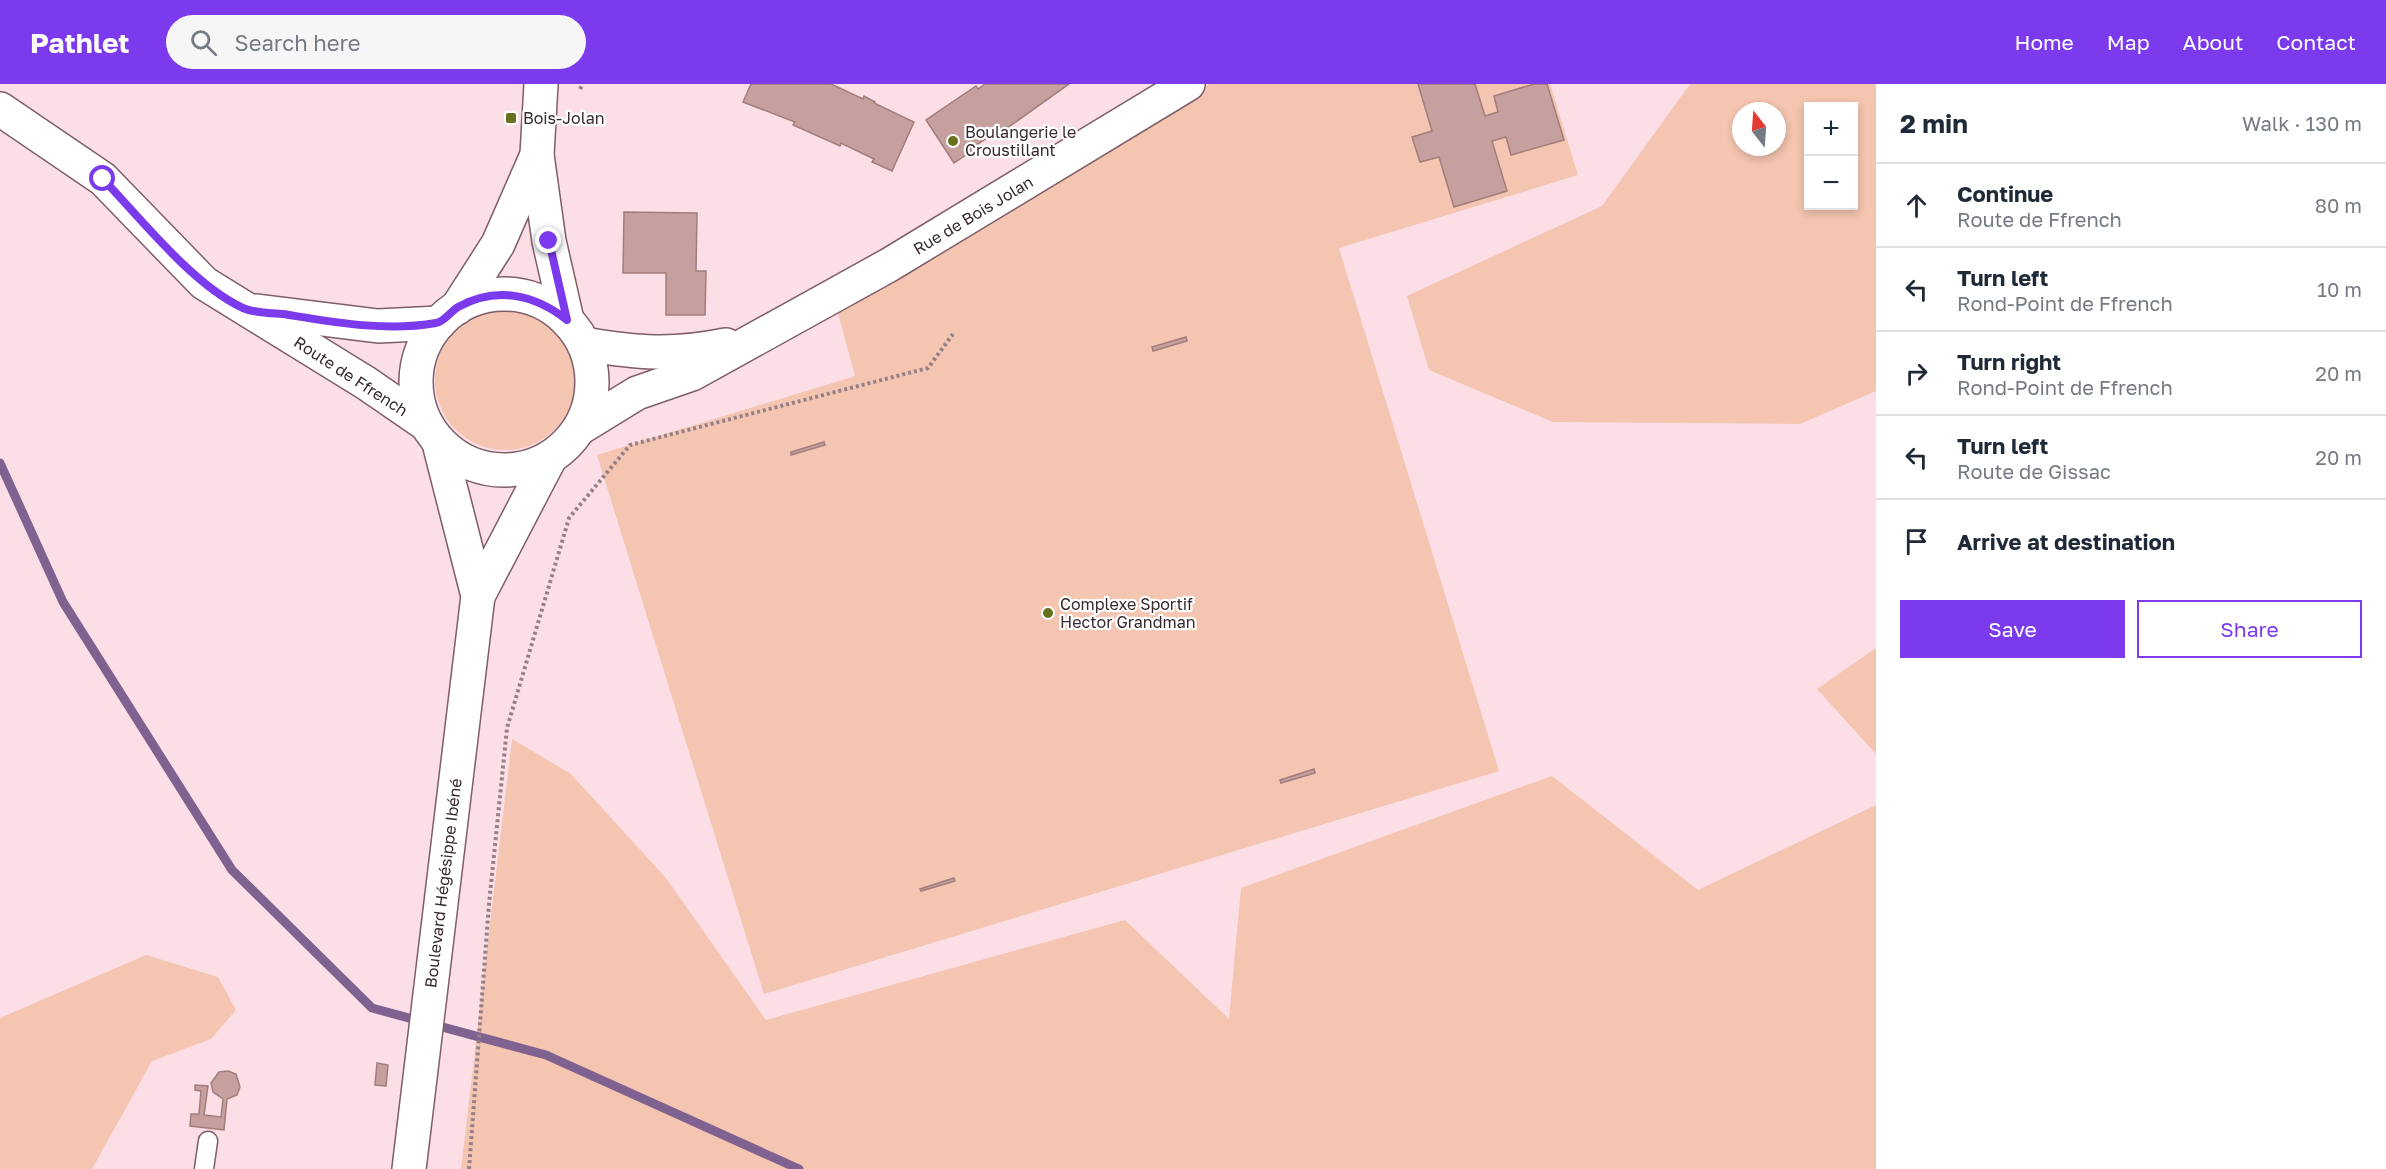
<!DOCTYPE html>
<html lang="en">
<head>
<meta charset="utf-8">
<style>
	:root { --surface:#fff; --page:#f6f6f7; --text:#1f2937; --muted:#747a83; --line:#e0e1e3; --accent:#7c3aed }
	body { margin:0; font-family:"Golos Text",sans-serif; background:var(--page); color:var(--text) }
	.controls { position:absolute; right:18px; top:18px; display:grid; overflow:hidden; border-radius:0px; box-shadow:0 3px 9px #0003 }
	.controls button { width:54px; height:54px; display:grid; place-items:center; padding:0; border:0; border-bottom:2px solid var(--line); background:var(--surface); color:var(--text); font:30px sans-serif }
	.compass { position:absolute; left:1732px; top:18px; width:54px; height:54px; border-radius:50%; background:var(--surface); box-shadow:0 3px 9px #0003; rotate:343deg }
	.stop { position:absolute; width:18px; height:18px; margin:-14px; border:4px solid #7c3aed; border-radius:50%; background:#fff }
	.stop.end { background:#7c3aed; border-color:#fff; box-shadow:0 2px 6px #0008 }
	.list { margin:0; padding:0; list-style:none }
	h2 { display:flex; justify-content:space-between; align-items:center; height:78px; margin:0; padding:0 24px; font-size:26px }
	h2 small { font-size:20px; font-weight:400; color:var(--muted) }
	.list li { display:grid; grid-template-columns:39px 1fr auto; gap:18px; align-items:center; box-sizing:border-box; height:84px; padding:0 24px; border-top:2px solid var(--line) }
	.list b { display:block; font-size:22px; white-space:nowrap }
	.list p { margin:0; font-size:20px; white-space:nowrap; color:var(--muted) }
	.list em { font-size:20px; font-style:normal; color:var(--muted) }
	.actions { display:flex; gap:12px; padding:18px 24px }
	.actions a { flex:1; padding:14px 0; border:2px solid var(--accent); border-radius:0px; text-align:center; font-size:21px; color:var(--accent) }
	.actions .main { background:var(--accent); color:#fff }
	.icon { flex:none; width:33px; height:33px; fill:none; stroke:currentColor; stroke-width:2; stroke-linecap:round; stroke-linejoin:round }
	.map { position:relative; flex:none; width:1876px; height:1085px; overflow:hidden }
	header { display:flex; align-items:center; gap:36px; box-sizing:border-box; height:84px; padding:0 30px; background:var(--accent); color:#fff }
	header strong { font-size:28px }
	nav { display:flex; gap:33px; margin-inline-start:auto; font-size:21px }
	.search { width:420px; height:54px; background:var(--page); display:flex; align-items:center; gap:15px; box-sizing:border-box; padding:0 21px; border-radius:33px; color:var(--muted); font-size:22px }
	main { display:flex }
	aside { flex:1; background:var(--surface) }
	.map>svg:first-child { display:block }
	.green { fill:#f4c5b0; fill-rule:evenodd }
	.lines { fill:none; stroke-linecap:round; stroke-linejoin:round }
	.stream { stroke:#7f628f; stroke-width:9 }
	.building { fill:#c6a09e; stroke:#a17d7c; stroke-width:1.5 }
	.service-casing { stroke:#7e5e68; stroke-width:21 }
	.tertiary-casing { stroke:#7e5e68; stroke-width:36 }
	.secondary-casing { stroke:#7e5e68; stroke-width:36 }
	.primary-casing { stroke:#7e5e68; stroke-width:36 }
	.path { stroke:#968087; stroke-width:4; stroke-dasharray:3 3; stroke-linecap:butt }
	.service { stroke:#fff; stroke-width:18 }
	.tertiary { stroke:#fff; stroke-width:33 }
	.secondary { stroke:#fff; stroke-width:33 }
	.primary { stroke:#fff; stroke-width:33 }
	.route { stroke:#7c3aed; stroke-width:8 }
	.poi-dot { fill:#67711b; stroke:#fff; stroke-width:2 }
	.labels { text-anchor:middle; stroke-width:4.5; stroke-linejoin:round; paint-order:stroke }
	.poi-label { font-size:16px; fill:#37292e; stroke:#fff; text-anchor:start }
	.street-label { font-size:16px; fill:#37292e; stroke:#fff }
</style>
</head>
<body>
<header>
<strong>Pathlet</strong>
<div class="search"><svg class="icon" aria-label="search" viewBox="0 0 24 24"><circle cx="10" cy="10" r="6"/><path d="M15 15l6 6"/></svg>Search here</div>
<nav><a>Home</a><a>Map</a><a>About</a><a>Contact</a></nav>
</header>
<main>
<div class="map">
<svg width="1876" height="1085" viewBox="0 0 1876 1085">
	<rect width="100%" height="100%" fill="#fcdee7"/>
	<g class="green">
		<polygon points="1209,0 1550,0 1578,91 1339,164 1499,687 764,910 597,371 855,292 838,229"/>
		<path d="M1690,0H1876V307L1800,340L1553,338L1429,286L1407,212L1602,122ZM1808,22H1854V122H1808ZM1741,27H1777V63H1741Z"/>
		<circle cx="505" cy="296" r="70"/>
		<polygon points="1876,564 1876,670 1817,605"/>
		<polygon points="512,655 571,690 666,794 766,936 1125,836 1229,935 1241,804 1552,692 1698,806 1876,721 1876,1085 461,1085"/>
		<polygon points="146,871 218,893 236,926 211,955 152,977 92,1085 0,1085 0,934"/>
	</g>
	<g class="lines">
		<polyline class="stream" points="0,379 63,518 232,786 372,924 546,971 799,1085"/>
	</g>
	<g class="building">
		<polygon points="751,0 831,0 863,15 864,12 875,18 874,19 914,38 892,87 872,78 874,75 841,59 840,62 793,41 795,38 743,18"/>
		<polygon points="985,0 1069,0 1003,47 1002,44 970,65 972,67 954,79 926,36 976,2 978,5"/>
		<polygon points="1418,0 1475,0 1485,32 1498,28 1494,12 1534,0 1547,0 1564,56 1511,71 1506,53 1492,57 1507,107 1454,123 1439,73 1420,78 1412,53 1432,47"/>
		<polygon points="624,128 697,129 696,187 706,187 705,231 666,231 666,189 623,189"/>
		<polygon points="1186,253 1187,257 1153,267 1152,263"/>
		<polygon points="824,358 825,361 791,371 791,368"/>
		<polygon points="1314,685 1315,689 1281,699 1280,696"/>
		<polygon points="954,794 955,797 921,807 920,805"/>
		<polygon points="377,979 388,981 386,1002 375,1001"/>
		<polygon points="228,987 236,990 240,1003 237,1011 227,1015 224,1046 190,1042 191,1030 199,1030 201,1007 195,1006 195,1001 208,1002 204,1031 221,1033 223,1015 213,1008 211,999 219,988"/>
	</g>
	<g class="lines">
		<defs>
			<polyline id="service" points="204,1085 208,1057"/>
			<g id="tertiary">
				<path d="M584,260C637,269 672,272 726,261"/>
				<polyline points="580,344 637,309 692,290 889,181 1188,0"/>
			</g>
			<g id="secondary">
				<polyline points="0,25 103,95 204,199 366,299 427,341"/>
				<polyline points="257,227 378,242 439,239"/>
			</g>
			<g id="primary">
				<polyline points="541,0 537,71 549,157 567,236"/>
				<circle cx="504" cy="298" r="88"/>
				<polyline points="457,224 498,160 537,71"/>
				<polyline points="439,359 478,512"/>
				<polyline points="409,1085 478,512 550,374"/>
			</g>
		</defs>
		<use href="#service" class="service-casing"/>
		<use href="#tertiary" class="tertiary-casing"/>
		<use href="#secondary" class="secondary-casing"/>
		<use href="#primary" class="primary-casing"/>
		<g class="path">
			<polyline points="580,5 583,0"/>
			<polyline points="469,1085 489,820 507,644 569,434 630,361 928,284 953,250"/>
		</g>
		<use href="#service" class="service"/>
		<use href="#tertiary" class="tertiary"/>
		<use href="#secondary" class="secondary"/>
		<use href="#primary" class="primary"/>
	</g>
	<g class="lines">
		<path class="route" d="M103,95C141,135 193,201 243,224C254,229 271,229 283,230C333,238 386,248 436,239C444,238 451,227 458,223C496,202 534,210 567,236L549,157"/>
	</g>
	<g class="poi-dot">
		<rect x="505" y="28" width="12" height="12" rx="3"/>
		<circle cx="953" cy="57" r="6"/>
		<circle cx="1048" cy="529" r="6"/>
	</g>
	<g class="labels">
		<g class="poi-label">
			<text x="523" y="40">Bois-Jolan</text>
			<text x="965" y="54">Boulangerie le<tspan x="965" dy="18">Croustillant</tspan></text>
			<text x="1060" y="526">Complexe Sportif<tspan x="1060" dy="18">Hector Grandman</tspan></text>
		</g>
		<g class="street-label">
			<text transform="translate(973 131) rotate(-31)" y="6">Rue de Bois Jolan</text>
			<text transform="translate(351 292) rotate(33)" y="6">Route de Ffrench</text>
			<text transform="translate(443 799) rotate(-83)" y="6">Boulevard Hégésippe Ibéné</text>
		</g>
	</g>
</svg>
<div class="controls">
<button>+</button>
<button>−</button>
</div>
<svg class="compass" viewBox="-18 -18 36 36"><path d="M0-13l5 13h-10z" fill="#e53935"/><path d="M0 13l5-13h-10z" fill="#747a83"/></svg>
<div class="stop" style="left:103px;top:95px"></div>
<div class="stop end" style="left:549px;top:157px"></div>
</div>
<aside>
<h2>2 min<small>Walk · 130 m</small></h2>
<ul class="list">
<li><svg class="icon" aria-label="ahead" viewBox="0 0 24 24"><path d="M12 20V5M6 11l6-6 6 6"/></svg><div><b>Continue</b><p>Route de Ffrench</p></div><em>80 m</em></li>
<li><svg class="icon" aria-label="left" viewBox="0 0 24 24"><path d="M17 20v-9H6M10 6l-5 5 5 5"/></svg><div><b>Turn left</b><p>Rond-Point de Ffrench</p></div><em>10 m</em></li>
<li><svg class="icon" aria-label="right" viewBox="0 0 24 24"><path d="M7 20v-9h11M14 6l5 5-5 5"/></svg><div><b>Turn right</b><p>Rond-Point de Ffrench</p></div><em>20 m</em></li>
<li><svg class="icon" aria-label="left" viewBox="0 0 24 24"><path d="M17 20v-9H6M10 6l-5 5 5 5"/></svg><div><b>Turn left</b><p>Route de Gissac</p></div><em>20 m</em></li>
<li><svg class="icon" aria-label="arrive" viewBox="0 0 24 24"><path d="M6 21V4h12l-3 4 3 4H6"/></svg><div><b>Arrive at destination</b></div></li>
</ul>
<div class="actions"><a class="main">Save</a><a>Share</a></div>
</aside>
</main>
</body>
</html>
